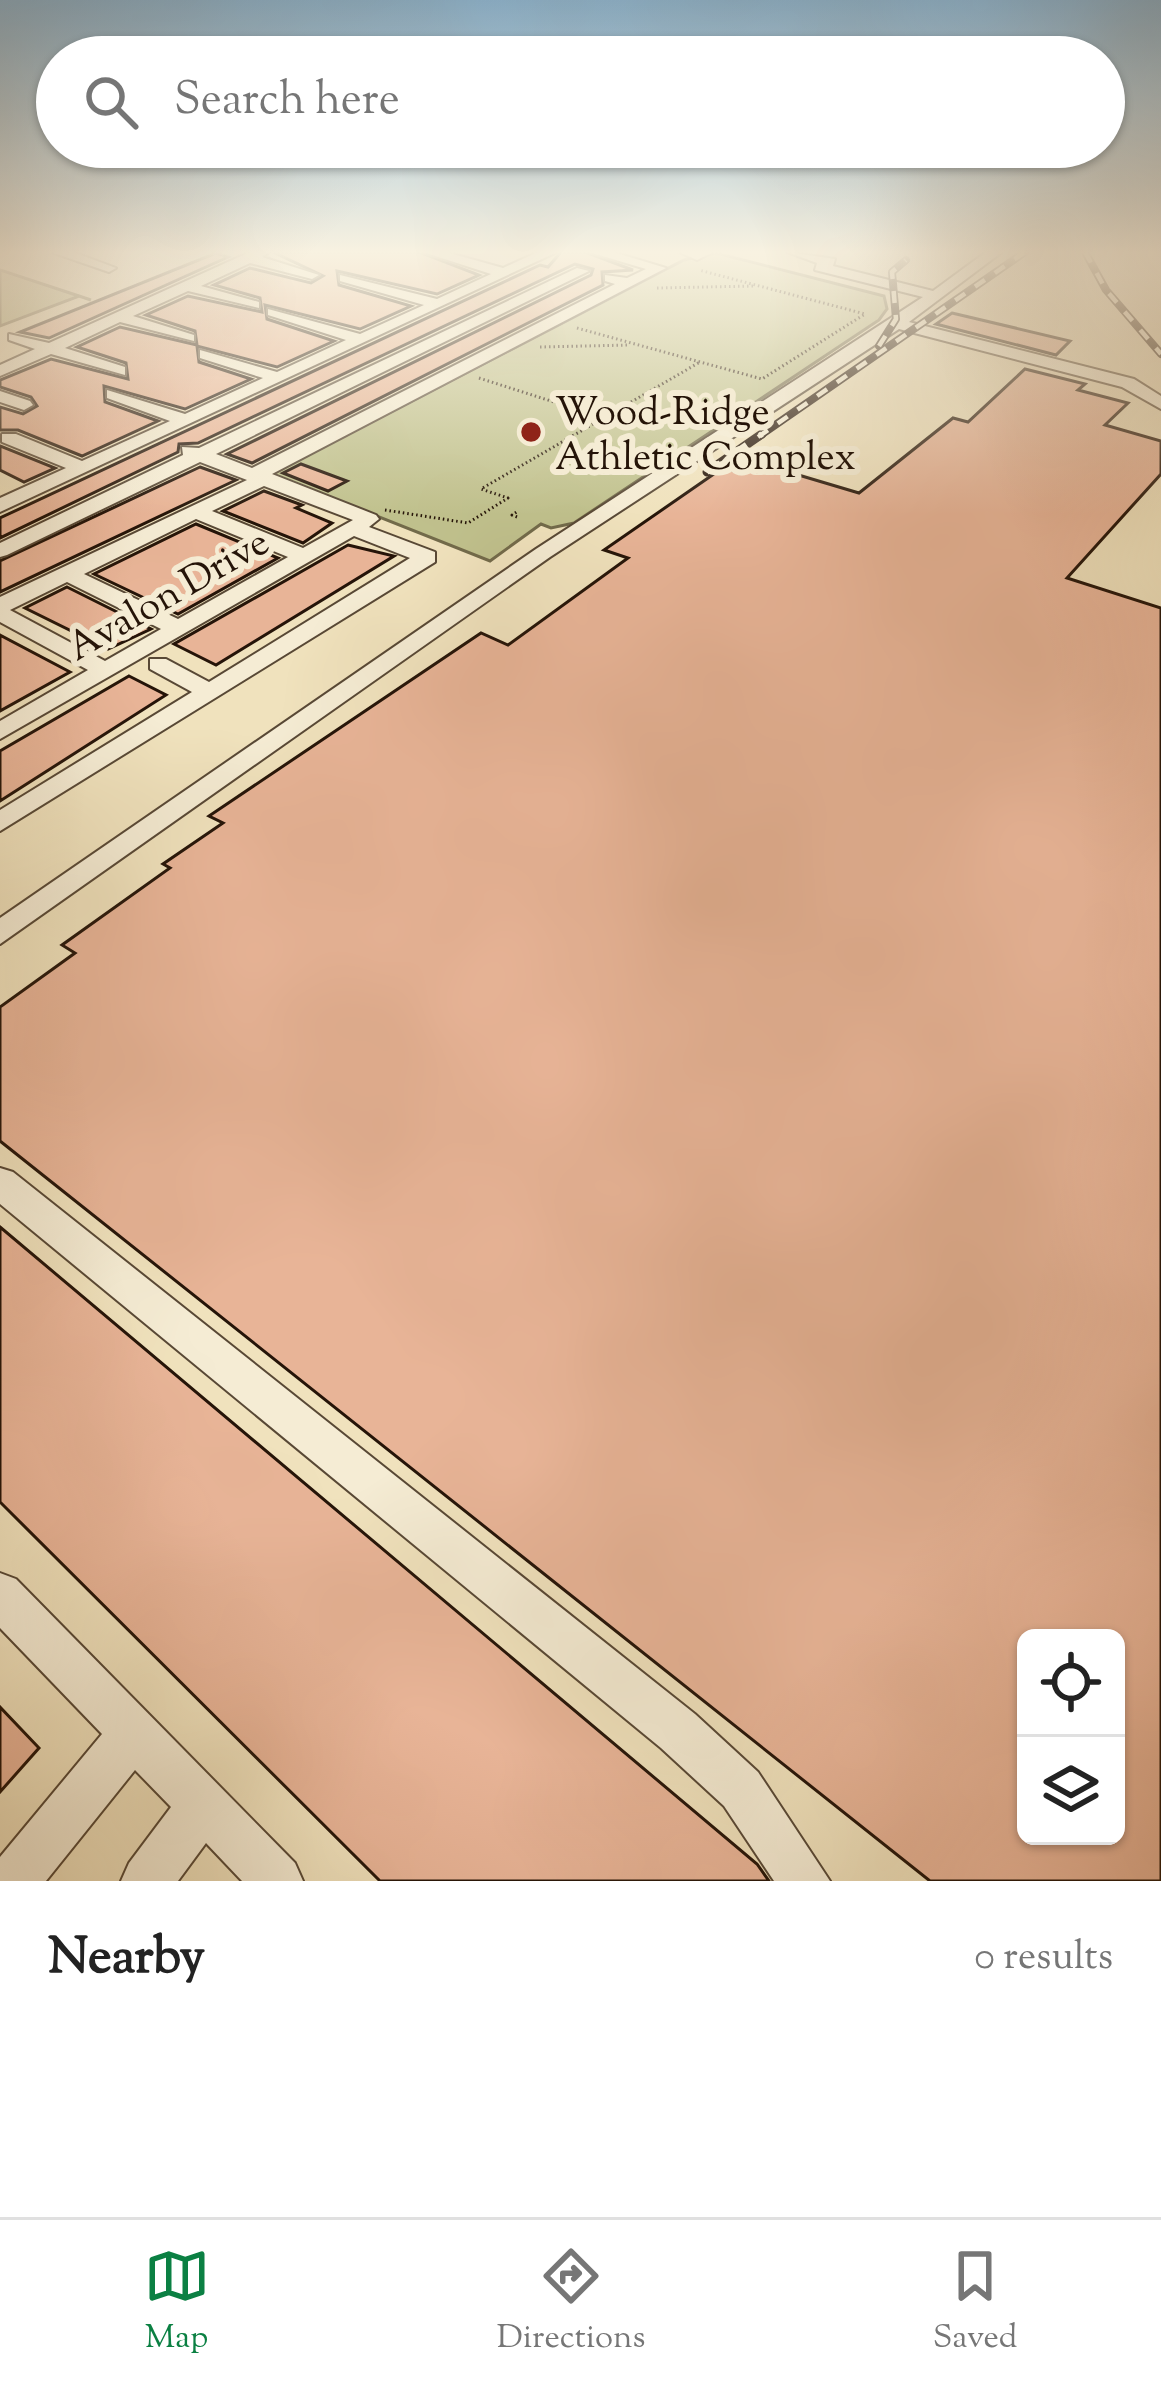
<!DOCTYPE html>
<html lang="en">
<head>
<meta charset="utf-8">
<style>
	:root { --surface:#fff; --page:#f6f6f6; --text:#222; --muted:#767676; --line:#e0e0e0; --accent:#0b8043 }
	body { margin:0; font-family:"Sorts Mill Goudy",serif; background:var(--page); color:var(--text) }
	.controls { position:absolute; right:36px; bottom:36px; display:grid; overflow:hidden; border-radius:18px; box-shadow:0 3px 9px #0004 }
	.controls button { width:108px; height:108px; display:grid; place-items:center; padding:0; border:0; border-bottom:3px solid var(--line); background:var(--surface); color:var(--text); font:60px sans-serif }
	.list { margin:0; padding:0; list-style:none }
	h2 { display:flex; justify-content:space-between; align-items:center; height:156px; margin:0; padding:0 48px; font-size:51px }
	h2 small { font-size:39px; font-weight:400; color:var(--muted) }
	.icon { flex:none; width:66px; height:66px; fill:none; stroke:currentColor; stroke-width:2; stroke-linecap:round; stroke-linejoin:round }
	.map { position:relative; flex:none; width:1161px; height:1881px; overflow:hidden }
	.search { position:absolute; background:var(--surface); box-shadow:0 3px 9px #0004; left:36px; right:36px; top:36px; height:132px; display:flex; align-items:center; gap:30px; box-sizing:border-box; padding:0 42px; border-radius:66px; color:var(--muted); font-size:45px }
	.sheet { height:336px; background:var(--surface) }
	nav { display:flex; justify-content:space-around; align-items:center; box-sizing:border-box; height:168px; border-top:3px solid var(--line); background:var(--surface); font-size:33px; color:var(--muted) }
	nav a { display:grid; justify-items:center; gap:6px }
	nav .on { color:var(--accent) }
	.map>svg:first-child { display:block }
	.green { fill:#c0c18d; stroke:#726a4a; stroke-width:3 }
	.building { fill:#e8b497; stroke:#251408; stroke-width:3; fill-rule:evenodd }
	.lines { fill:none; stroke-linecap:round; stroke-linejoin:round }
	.minor-casing { stroke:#584835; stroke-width:4 }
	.path { stroke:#251408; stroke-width:3; stroke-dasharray:1.5 3; stroke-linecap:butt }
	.minor { fill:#f5ecd4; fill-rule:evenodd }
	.rail-far1-casing { stroke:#251408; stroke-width:8 }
	.rail-casing { stroke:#251408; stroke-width:9 }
	.rail-far1 { stroke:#f5ecd4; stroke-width:4.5; stroke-dasharray:12; stroke-linecap:butt }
	.rail { stroke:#f5ecd4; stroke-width:6; stroke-dasharray:16; stroke-linecap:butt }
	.poi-dot { fill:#8f2418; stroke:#f5ecd4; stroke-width:4.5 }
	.labels { text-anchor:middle; stroke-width:12; stroke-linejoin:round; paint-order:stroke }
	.far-poi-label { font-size:39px; fill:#251408; stroke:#f5ecd4; text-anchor:start }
	.far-street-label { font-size:39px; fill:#251408; stroke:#f5ecd4 }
</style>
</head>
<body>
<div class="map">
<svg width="1161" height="1881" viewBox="0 0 1161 1881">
	<rect width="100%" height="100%" fill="#f0e2bd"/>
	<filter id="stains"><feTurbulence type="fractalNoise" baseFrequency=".00167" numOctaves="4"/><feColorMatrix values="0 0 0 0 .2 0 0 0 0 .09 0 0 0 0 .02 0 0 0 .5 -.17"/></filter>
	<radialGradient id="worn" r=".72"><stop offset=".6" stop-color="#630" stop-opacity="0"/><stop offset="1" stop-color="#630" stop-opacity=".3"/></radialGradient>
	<g class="green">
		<polygon points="716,253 884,296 887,309 879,320 574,523 551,528 541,524 490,561 271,474 684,260"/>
		<polygon points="0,270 79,296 91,300 79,296 0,326"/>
	</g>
	<g class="building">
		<polygon points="273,252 419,252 479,275 437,294 337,271 339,285 411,306 360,329 265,305 267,319 334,341 277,367 197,346 199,362 251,379 185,409 104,386 105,402 158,421 82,456 18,430 0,430 0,407 23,414 37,406 31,397 0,387 0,380 51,359 128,379 126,363 77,347 120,327 197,345 195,331 146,315 188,296 262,312 260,298 214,285 250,268 311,283 323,276"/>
		<polygon points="561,252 585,252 633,270 602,272 603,285 252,463 227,454 591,275 593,269 575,264 198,443 179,444 178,452 0,538 0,518 540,265 548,267"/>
		<polygon points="216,253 228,257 49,338 20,332"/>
		<polygon points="952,313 1070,341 1056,355 936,324"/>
		<path d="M1025,369L1085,384L1078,390L1128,403L1105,425L1161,441V474L1067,578L1161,608V1881H930L0,1141V1007L75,953L62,945L170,868L163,864L223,823L209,816L481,633L508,645L628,558L604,550L724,467L734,471L743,464L765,465L859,493L953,418L968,422ZM1026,1638H1116V1836H1026Z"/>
		<polygon points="0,446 55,468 24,482 0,470"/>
		<polygon points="301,464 347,481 328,491 283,473"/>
		<polygon points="200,467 236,480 0,592 0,561"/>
		<polygon points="264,491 302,505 296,508 332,523 303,543 223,511"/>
		<polygon points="196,524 278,558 178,614 94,574"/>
		<polygon points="348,545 394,556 216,665 174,644"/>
		<polygon points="67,587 151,629 108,649 25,608"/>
		<polygon points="0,635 70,672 0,711"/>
		<polygon points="129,676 166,695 0,801 0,751"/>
		<polygon points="0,1227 757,1864 769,1881 380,1881 0,1502"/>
		<polygon points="0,1707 39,1748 0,1792"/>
	</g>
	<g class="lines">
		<defs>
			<g id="minor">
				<polygon points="51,252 73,252 116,268 109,272"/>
				<polygon points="250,252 269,252 262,257 319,275 312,279 250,263 201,286 259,302 259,308 188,291 133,316 194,335 194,341 120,322 65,348 125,367 125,375 51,354 0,376 0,365 35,349 9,340 9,334 49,343"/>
				<polygon points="423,252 446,252 503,268 538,252 557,252 0,512 0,498 66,468 2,442 2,434 16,434 82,461 170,421 107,398 107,390 185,414 263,378 200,358 200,350 277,372 346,340 268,315 268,309 360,334 424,305 340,281 340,275 437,299 491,274"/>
				<path d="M589,252H613L666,268L272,474L376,515L379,519L369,527L435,552V562L0,831V810L192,692L150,669V659H166L209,682L410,558L354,536L0,739V721L88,670L0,622V597L247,480L200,462L7,555L0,557V543L183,455L182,447L199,448L577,268L589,271L216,454L252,468L615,284L605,281V275L627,278L646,269ZM264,486L353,520L303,548L212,511ZM196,519L288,557L178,619L84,574ZM67,582L161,629L105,661L10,610Z"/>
				<polygon points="679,252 713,252 697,260"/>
				<polygon points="787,252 835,259 833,266 933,291 986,252 1002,252 909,322 1134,379 1161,396 1161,409 1122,387 899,329 550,557 0,944 0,918 536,549 923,297 815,270 817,263"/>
				<polygon points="0,391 30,401 33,405 24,410 0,402"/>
				<polygon points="0,1168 13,1172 695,1714 758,1772 830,1881 774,1881 724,1806 661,1748 0,1204"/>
				<polygon points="0,1573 16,1579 295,1863 303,1881 242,1881 206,1843 178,1881 121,1881 129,1863 171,1807 135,1770 46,1881 0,1881 0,1857 102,1734 0,1628"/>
			</g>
		</defs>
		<use href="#minor" class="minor-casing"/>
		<g class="path">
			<polyline points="657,288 753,286"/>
			<polyline points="577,328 762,379 865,314 699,270"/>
			<polyline points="540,347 630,345"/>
			<polyline points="479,378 604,418"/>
			<polyline points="385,510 468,523 508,498 481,489 700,362"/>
			<polyline points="517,517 512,515 518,511"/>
		</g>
		<use href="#minor" class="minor"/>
		<defs>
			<g id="rail-far1">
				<polyline points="1085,252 1106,290 1161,354"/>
				<polyline points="879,346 896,319 892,272 906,260"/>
				<polyline points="758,437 1025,252"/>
			</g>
			<polyline id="rail" points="707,472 762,434"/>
		</defs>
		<use href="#rail-far1" class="rail-far1-casing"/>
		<use href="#rail" class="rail-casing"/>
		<use href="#rail-far1" class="rail-far1"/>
		<use href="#rail" class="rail"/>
	</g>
	<linearGradient id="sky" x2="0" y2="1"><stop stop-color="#8bb7d6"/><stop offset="0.49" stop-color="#f8f2e1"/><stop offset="1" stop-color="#f8f2e1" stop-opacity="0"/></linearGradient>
	<rect width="1161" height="515" fill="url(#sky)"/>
	<circle class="poi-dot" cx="531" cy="432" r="12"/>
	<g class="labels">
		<g class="far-poi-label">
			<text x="555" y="424">Wood-Ridge<tspan x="555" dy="45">Athletic Complex</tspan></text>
		</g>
		<g class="far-street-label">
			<text transform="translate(167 593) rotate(-30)" y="14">Avalon Drive</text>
		</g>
	</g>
	<rect width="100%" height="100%" filter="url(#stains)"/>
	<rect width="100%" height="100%" fill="url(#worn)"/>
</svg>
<div class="controls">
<button><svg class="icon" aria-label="locate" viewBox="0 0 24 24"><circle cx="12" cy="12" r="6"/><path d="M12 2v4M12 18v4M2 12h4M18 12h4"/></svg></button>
<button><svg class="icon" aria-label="layers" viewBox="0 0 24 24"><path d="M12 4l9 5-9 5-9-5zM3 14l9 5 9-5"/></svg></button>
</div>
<div class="search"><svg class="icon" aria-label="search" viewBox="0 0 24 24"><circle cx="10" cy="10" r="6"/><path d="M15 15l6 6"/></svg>Search here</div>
</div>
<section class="sheet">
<h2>Nearby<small>0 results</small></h2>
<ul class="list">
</ul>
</section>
<nav>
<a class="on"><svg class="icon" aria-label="map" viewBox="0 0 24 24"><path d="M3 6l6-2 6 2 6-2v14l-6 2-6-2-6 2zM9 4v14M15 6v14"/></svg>Map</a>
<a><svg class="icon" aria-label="directions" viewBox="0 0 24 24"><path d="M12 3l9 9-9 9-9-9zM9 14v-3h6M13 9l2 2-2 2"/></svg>Directions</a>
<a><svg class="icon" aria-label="saved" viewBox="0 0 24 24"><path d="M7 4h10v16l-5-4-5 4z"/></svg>Saved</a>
</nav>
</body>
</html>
